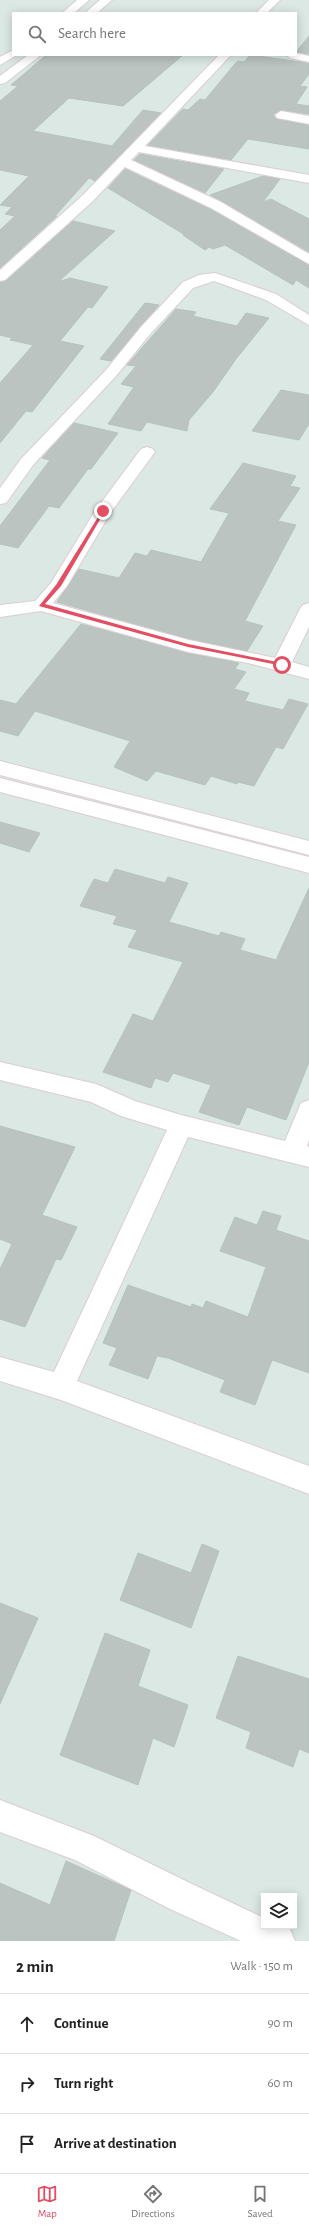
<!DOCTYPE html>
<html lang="en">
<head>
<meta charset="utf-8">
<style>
	:root { --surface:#fff; --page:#f2f2f2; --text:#222; --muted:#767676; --line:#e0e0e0; --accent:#e34e63 }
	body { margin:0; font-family:"Alegreya Sans",sans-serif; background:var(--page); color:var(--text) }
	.controls { position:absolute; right:12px; bottom:12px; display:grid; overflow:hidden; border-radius:0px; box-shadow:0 2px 10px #0003 }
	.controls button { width:36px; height:36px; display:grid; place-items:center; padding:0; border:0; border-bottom:1px solid var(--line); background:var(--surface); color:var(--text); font:20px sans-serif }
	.stop { position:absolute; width:12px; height:12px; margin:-9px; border:3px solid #e34e63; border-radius:50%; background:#fff }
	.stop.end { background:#e34e63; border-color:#fff; box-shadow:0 1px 4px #0008 }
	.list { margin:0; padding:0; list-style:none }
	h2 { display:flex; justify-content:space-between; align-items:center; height:52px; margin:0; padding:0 16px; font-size:17px }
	h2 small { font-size:13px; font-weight:400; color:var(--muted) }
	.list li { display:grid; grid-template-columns:26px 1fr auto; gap:12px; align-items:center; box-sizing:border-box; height:60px; padding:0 16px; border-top:1px solid var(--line) }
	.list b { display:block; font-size:15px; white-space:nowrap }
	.list em { font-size:13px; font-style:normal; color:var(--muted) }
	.icon { flex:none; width:22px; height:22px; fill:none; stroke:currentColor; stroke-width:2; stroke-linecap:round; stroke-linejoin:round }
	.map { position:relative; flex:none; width:309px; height:1941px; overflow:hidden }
	.search { position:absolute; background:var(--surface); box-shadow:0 2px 10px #0003; left:12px; right:12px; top:12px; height:44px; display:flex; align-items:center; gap:10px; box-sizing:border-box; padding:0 14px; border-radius:0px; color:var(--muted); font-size:15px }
	.sheet { height:232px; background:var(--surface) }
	nav { display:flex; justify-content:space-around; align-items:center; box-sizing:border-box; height:56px; border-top:1px solid var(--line); background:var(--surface); font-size:11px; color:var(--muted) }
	nav a { display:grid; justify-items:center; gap:2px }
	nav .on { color:var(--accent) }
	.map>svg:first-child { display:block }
	.building { fill:#bbc4c0; stroke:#b5c3bf }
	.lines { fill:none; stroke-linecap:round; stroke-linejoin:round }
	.street-casing { stroke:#dbced0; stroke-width:2 }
	.street { fill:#fff; fill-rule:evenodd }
	.route { fill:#e34e63 }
</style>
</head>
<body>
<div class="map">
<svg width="309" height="1941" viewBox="0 0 309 1941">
	<rect width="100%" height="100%" fill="#dbe8e3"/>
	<g class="building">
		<polygon points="309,36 309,54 296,52"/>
		<polygon points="46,55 183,55 123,106 69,98 33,131 112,146 143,110 161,113 95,181 89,178 55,216 57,216 0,268 0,230 15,216 5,214 12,207 0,205 29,176 0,170 0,101 18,86 11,85"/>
		<polygon points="250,55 309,63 309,74 300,86 307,87 296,104 309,106 309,114 281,110 274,115 277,119 309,125 309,149 248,139 231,160 148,145 180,112 183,109 188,110 200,99 205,100 233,66 238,61 244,62"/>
		<polygon points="140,154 224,169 205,193 134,160"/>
		<polygon points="125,169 210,209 309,265 309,288 296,280 293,285 225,245 213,249 209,247 205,250 183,235 185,235 108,188"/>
		<polygon points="263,176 280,179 263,202 271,199 309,219 309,252 210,195"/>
		<polygon points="73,221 115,231 58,282 70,278 108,287 92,308 88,307 60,341 84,346 32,412 26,411 0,443 0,383 33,345 10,340 12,338 0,335 0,282 6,281"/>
		<polygon points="145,303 159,305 111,361 100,359"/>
		<polygon points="176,309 196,312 193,316 237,326 246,313 269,318 236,359 213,392 189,420 187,431 147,422 141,431 108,424 134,387 121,384 136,366 127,365"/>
		<polygon points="281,390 309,395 309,424 299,440 252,431"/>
		<polygon points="74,423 118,433 91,469 88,469 59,508 49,506 18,548 0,544 0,526 50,460 42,458"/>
		<polygon points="243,463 296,476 290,486 300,488 278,521 296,525 245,621 263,626 247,651 189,639 57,602 79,569 119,578 135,553 147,556 151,550 201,562 229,513 210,509"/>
		<polygon points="81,624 188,653 239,663 235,669 246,672 234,689 249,693 245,701 283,710 289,699 308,704 283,749 276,747 254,786 238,782 237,784 211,776 205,785 156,771 147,781 114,767 130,741 35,711 18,736 0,731 0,700 16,704"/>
		<polygon points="0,822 40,833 29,852 0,843"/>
		<polygon points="115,869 165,883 168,877 188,883 169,922 219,936 221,932 245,939 240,950 276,960 309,888 309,1062 286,1120 247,1107 239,1125 199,1112 211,1085 173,1073 168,1082 155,1078 151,1088 103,1072 133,1014 153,1021 183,962 128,947 137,930 113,924 117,916 80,906 94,879 108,883"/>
		<polygon points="0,1126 75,1147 42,1215 77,1227 61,1260 56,1259 25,1327 0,1319 0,1269 12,1244 0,1239"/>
		<polygon points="263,1211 281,1216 276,1230 309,1241 309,1373 272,1360 255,1405 220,1392 225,1380 168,1358 157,1356 148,1379 109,1365 117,1348 103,1343 128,1285 191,1307 192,1304 203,1308 206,1301 248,1317 266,1267 220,1251 235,1217 257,1225"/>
		<polygon points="202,1544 219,1551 191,1628 120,1600 138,1553 191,1573"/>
		<polygon points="0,1603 38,1618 0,1704"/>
		<polygon points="105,1633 150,1650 138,1686 188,1705 174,1747 153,1738 138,1785 60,1755"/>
		<polygon points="238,1656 309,1679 309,1753 299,1749 293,1767 246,1748 251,1732 216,1718"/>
		<polygon points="66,1861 131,1890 114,1941 0,1941 0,1883 50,1905"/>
	</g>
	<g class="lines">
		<defs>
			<g id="street">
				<polygon points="77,0 89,0 74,13 62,13"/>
				<polygon points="100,0 112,0 97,13 85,13"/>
				<polygon points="269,0 280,0 267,13 256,13"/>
				<polygon points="13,50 13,55 17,55 0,65 0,57"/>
				<polygon points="296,53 309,56 309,62 290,58 288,56 296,55"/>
				<polygon points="28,55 41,55 5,83 0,84 0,76"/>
				<polygon points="219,55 231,55 145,146 309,175 309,183 139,152 131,160 221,202 309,254 309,264 211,208 125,167 93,201 5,280 0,281 0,270 83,195"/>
				<polygon points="281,111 309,116 309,124 277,118 275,115"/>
				<polygon points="215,273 276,294 309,315 309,325 266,300 214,281 193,288 151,333 116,376 33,465 6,503 0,504 0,488 21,459 106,370 141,327 183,282 199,275"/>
				<polygon points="147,447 153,449 155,452 111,512 67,586 53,603 189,640 275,658 300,609 303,605 309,603 309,627 292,662 309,667 309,679 248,663 188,652 41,611 0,617 0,605 35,601 51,583 95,511 141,449"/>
				<polygon points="0,761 309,841 309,855 0,775"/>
				<polygon points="0,778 309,857 309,873 0,792"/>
				<polygon points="0,1062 96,1084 135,1101 181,1115 285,1141 301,1103 309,1100 309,1140 307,1146 309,1147 309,1167 188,1137 77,1381 309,1466 309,1494 61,1400 0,1381 0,1357 54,1372 167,1130 121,1116 91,1102 0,1080"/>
				<polygon points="0,1800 94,1836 194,1885 264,1918 264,1926 283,1926 290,1929 295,1941 241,1941 170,1909 75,1860 0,1832"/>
			</g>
		</defs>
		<use href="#street" class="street-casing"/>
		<use href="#street" class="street"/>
	</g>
	<polygon class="route" points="103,509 105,511 61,586 45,604 188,644 282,663 283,666 188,647 39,606 56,585"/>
</svg>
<div class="controls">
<button><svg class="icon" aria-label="layers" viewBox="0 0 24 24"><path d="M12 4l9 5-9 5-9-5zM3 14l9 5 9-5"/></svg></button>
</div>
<div class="stop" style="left:282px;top:665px"></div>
<div class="stop end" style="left:103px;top:511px"></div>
<div class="search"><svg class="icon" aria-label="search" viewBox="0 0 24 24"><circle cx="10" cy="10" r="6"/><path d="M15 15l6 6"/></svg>Search here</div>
</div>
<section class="sheet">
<h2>2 min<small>Walk · 150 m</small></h2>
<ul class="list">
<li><svg class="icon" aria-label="ahead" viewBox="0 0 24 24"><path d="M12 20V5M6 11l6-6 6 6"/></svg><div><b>Continue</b></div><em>90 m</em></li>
<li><svg class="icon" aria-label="right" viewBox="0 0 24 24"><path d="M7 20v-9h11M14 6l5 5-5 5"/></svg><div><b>Turn right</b></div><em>60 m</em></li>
<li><svg class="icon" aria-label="arrive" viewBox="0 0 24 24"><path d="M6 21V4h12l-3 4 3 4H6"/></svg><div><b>Arrive at destination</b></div></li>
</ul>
</section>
<nav>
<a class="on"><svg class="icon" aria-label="map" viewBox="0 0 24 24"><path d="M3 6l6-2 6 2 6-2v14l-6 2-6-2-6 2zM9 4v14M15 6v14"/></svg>Map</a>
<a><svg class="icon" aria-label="directions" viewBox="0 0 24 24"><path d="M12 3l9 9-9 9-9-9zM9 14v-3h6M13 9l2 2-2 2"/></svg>Directions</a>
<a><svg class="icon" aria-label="saved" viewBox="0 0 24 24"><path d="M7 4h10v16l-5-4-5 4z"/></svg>Saved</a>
</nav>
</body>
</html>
